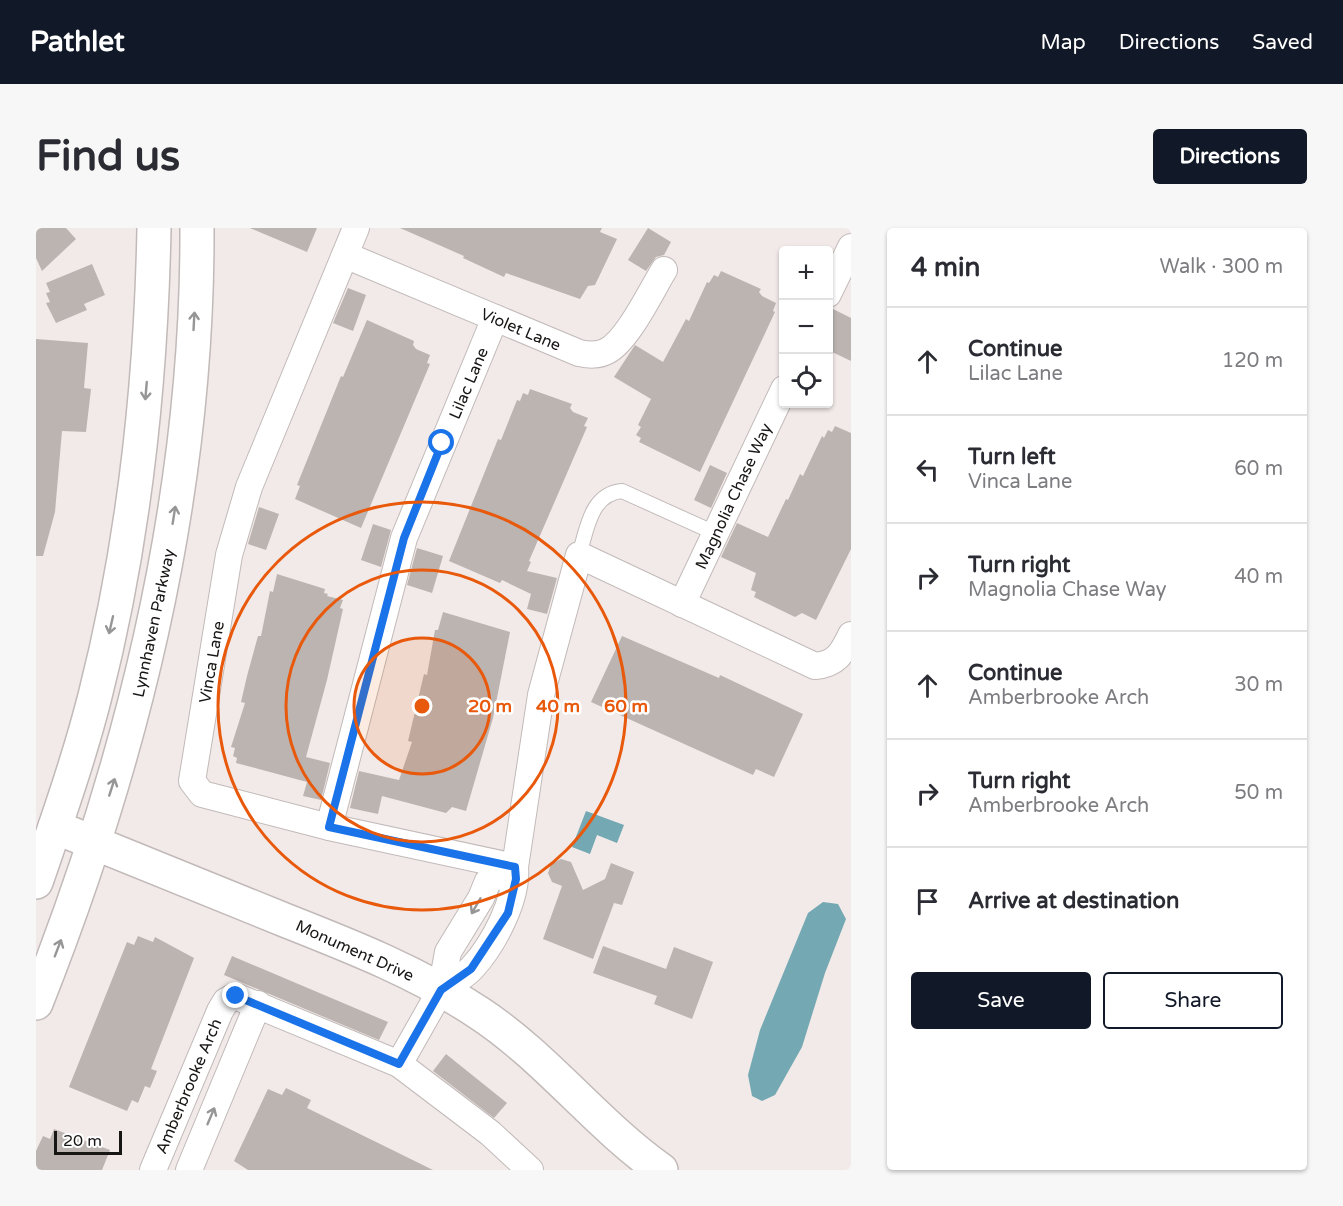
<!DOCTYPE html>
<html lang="en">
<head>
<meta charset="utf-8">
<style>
	:root { --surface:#fff; --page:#f7f7f7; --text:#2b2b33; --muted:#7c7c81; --line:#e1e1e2; --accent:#111827 }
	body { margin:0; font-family:"Varela Round",sans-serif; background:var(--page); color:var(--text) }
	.controls { position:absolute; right:18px; top:18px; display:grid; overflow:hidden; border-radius:6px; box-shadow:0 2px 4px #0004 }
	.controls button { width:54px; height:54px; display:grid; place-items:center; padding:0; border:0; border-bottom:2px solid var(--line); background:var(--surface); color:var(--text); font:30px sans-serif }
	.scale { position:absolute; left:18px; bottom:15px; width:68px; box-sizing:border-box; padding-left:6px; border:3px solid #181615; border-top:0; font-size:16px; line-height:21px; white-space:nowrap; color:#181615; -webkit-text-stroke:4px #fff; paint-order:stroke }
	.stop { position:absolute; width:18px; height:18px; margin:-14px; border:4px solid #1a73e8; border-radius:50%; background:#fff }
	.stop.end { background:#1a73e8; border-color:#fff; box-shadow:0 2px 6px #0008 }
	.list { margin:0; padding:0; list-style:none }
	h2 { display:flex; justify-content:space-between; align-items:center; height:78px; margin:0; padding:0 24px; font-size:26px }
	h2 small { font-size:20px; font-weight:400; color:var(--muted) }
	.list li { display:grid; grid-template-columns:39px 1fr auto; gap:18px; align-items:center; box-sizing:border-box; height:108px; padding:0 24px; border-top:2px solid var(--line) }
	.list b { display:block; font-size:22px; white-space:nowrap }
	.list p { margin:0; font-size:20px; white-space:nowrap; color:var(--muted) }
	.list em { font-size:20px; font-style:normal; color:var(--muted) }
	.actions { display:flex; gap:12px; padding:18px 24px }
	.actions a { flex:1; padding:14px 0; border:2px solid var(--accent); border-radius:6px; text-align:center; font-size:21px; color:var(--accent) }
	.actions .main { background:var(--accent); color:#fff }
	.icon { flex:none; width:33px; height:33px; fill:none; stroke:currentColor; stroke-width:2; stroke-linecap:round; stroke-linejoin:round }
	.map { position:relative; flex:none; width:815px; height:942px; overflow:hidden; border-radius:6px }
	header { display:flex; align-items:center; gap:36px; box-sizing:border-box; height:84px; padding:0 30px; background:var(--accent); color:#fff }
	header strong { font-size:28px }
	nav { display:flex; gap:33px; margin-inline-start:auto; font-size:21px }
	.intro { display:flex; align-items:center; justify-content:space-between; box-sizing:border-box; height:144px; padding:0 36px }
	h1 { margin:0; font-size:42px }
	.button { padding:15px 27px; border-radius:6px; background:var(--accent); color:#fff; font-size:21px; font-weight:700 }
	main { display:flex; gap:36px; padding:0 36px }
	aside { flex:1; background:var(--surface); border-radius:6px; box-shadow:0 2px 4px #0004 }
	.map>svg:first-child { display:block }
	.water { fill:#74a8b3 }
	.building { fill:#bbb4b1 }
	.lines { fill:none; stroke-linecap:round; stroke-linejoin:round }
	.lane-casing { stroke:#c1bab8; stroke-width:16 }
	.street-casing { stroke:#c1bab8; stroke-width:28 }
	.secondary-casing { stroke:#c1bab8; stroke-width:36 }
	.lane { stroke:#fff; stroke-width:14 }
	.street { stroke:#fff; stroke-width:26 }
	.secondary { stroke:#fff; stroke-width:33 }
	.oneway { stroke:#979696 }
	.route { stroke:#1a73e8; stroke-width:8 }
	.ring { fill:none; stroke:#e8590c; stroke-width:3 }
	.labels { text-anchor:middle; stroke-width:5; stroke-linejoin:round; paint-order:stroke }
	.street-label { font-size:16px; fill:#181615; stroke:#fff }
	.centre { fill:#e8590c; stroke:#fff; stroke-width:3 }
	.ring-label { font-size:18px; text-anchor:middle; font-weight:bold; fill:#e8590c; stroke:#fff; stroke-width:5; stroke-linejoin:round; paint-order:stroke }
</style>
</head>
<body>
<header>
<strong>Pathlet</strong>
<nav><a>Map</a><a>Directions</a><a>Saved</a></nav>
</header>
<div class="intro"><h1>Find us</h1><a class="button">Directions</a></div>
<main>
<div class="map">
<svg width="815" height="942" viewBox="0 0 815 942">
	<rect width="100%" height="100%" fill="#f2eae8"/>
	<g class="water">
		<polygon points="550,583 588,597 581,615 561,607 554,626 536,619"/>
		<polygon points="787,674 802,676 810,691 789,745 766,819 739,867 726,873 716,868 712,847 724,802 772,685"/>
	</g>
	<g class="building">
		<polygon points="0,0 30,0 40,11 6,43 0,30"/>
		<polygon points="214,0 281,0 271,24"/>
		<polygon points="364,0 566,0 564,4 581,11 559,57 552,58 544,71 470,45 468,49 427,30 428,28"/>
		<polygon points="612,0 635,14 628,27 620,29 610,43 592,32"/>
		<polygon points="56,36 69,67 48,76 51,82 20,95 10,75 14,74 10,65 14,64 10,55"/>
		<polygon points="685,43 725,61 723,64 726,68 740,75 737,83 739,84 664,244 603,214 605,210 600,207 605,199 602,197 615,171 578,149 599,117 627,134 650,91 653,93 671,54 673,55 678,47 682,49"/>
		<polygon points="312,60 330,67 317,103 297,95"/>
		<polygon points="795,80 815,90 815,133 792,122 792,81"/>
		<polygon points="331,92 378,113 377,117 380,121 394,127 391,135 394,136 325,300 259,271 264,258 261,257 305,148 307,149"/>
		<polygon points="0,111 52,115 48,160 55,161 50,204 26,203 19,284 7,328 0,328"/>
		<polygon points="494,161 536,176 534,180 537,184 552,190 548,198 551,199 493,333 495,334 491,343 521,350 511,386 491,381 495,366 466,352 464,355 413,333 462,211 465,212 481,172 484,173 487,165 492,167"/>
		<polygon points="799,198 815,205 815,321 780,392 766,385 759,389 718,369 720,364 715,362 720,345 685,329 701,295 732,309 750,271 752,272 764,246 767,248 786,208 788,210 792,202 796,204"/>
		<polygon points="674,237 691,245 675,280 658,272"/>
		<polygon points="223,279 243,286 230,322 212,316"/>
		<polygon points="337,296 355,302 345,339 325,332"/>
		<polygon points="381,320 407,328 396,365 371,357"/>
		<polygon points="241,346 289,361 288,365 292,366 291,368 307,372 304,380 307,381 291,452 270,529 294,535 285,572 267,568 271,554 200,535 201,530 197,528 199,520 195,519 209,475 205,474 211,448 222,408 225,408 234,363 237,364"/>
		<polygon points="407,384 474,404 457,490 430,583 416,579 410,585 346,568 342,586 314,580 323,543 363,552 376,514 372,513 388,446 391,447 399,402 402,402"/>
		<polygon points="586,408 683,450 684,447 767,486 738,549 720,541 717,547 555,474"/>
		<polygon points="525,631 535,634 547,662 569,651 575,635 598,644 586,677 578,675 557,731 507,711 526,658 516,654 512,645 515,636"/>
		<polygon points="102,708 117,714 119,709 158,730 115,841 121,843 114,860 109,858 102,875 96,872 91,883 33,859 91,714 98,717"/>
		<polygon points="567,718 630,741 638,719 677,734 656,791 618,776 621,768 557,745"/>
		<polygon points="196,728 352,794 343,812 188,747"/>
		<polygon points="410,826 471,875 458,890 397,843"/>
		<polygon points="250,860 275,872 271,880 397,942 212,942 198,933 232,861 246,867"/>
		<polygon points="18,901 74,922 66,942 0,942 0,923 7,908 14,911"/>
	</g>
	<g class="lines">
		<defs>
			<path id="lane" d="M543,327C551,302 554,266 586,263L679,305"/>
			<g id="street">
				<polyline points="320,0 213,259 193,327 156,553 166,566 293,599 479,639"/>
				<path d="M309,27L543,125C553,127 562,128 571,123C592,112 615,63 628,42"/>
				<polyline points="792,66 815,19"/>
				<polyline points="646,376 748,161"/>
				<polyline points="293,599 368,310 459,90"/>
				<path d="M405,762C415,755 428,749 436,740C457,717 482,671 479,639L505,467L543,327L779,438C800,436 806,426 815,407"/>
				<polyline points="363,836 405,762 412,724 445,670 452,653 479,639"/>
				<polyline points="117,942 184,783 190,773 199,768 363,836 454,905 494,942"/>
				<polyline points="153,942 222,776"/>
			</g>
			<g id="secondary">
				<path d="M19,599C96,630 173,661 251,693C317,719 383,745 443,785C510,829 560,896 625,942"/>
				<path d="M0,654C21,593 43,531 59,468C98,315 115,158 118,0"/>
				<path d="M0,775C98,528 162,267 161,0"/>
			</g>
		</defs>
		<use href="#lane" class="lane-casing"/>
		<use href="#street" class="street-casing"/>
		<use href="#secondary" class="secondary-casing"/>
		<use href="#lane" class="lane"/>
		<use href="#street" class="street"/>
		<use href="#secondary" class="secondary"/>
	</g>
	<defs><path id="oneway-shaft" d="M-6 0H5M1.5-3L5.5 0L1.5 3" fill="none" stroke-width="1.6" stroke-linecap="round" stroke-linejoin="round" transform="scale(1.5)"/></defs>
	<g class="oneway">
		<use href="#oneway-shaft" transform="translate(158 93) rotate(-87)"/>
		<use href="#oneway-shaft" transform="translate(110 163) rotate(95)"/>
		<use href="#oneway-shaft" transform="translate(138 287) rotate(-81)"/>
		<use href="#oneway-shaft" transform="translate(75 397) rotate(103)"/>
		<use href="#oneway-shaft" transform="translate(76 559) rotate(-72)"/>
		<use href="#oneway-shaft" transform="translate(440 678) rotate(120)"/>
		<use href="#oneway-shaft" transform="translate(22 720) rotate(-69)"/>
		<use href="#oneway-shaft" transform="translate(175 888) rotate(-67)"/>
	</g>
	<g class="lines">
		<polyline class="route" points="200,768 363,836 405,762 435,741 472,685 480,651 479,639 293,599 368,310 406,215"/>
	</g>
	<circle cx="386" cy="478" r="68" fill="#e8590c" fill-opacity=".12"/>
	<g class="ring">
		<circle cx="386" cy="478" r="68"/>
		<circle cx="386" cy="478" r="136"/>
		<circle cx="386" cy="478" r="204"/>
	</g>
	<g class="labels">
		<g class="street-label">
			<text transform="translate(485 101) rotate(23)" y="6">Violet Lane</text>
			<text transform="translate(432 155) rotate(-67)" y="6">Lilac Lane</text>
			<text transform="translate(697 268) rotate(-65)" y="6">Magnolia Chase Way</text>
			<text transform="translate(117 395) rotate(-78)" y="6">Lynnhaven Parkway</text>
			<text transform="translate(175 434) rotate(-80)" y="6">Vinca Lane</text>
			<text transform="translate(319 722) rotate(24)" y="6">Monument Drive</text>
			<text transform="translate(152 858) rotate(-67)" y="6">Amberbrooke Arch</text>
		</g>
	</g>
	<circle cx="386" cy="478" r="9" class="centre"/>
	<g class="ring-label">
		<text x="454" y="484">20 m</text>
		<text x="522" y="484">40 m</text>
		<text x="590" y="484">60 m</text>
	</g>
</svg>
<div class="controls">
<button>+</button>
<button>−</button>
<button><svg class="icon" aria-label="locate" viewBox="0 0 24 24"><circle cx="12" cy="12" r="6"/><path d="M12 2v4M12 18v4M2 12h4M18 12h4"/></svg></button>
</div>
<div class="scale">20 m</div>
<div class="stop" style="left:406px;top:215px"></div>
<div class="stop end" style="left:200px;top:768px"></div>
</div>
<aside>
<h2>4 min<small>Walk · 300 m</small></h2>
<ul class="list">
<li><svg class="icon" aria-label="ahead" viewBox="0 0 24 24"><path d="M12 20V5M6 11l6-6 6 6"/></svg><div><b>Continue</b><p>Lilac Lane</p></div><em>120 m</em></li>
<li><svg class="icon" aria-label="left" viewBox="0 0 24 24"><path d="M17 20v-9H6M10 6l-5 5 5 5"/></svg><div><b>Turn left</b><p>Vinca Lane</p></div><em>60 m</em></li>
<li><svg class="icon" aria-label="right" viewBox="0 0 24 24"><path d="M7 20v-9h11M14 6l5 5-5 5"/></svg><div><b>Turn right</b><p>Magnolia Chase Way</p></div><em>40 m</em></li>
<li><svg class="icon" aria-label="ahead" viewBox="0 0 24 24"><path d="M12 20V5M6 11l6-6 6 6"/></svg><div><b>Continue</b><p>Amberbrooke Arch</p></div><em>30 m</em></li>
<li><svg class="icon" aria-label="right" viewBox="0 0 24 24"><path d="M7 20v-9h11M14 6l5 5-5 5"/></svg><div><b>Turn right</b><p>Amberbrooke Arch</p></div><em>50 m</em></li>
<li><svg class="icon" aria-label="arrive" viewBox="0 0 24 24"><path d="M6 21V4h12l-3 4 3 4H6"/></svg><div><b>Arrive at destination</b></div></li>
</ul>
<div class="actions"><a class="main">Save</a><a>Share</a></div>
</aside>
</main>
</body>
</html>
